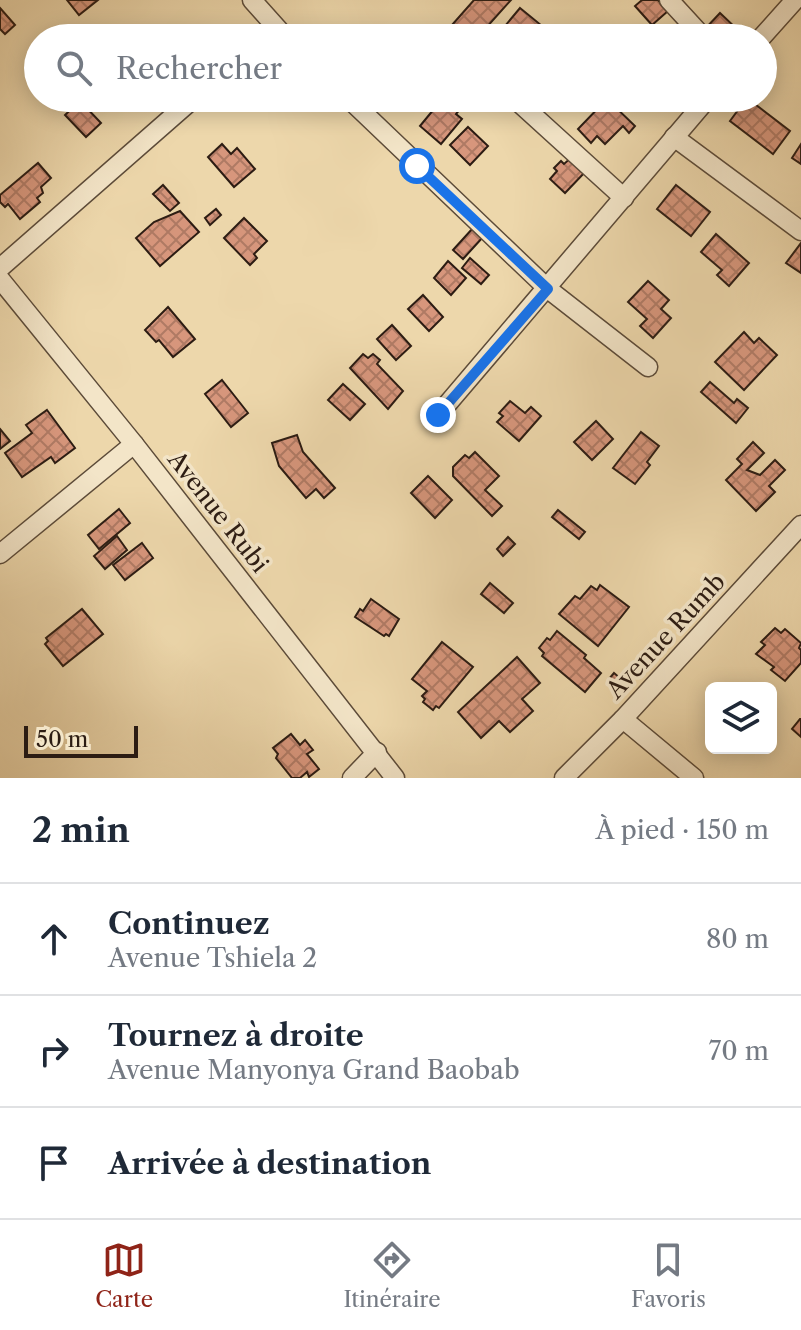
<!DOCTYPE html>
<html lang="fr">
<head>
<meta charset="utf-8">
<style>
	:root { --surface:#fff; --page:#f2f2f3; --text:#1f2937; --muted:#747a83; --line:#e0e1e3; --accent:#8f2418 }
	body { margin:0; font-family:"Libre Caslon Text",serif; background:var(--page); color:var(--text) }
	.controls { position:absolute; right:24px; bottom:24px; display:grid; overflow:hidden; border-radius:12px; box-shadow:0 4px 20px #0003 }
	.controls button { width:72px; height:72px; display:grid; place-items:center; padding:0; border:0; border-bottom:2px solid var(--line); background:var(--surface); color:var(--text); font:40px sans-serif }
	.scale { position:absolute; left:24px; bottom:20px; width:114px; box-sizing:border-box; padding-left:8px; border:4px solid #2c1c13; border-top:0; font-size:22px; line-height:28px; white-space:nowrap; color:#2c1c13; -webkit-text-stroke:6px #f3e5c8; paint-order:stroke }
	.stop { position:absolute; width:24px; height:24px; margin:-18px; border:6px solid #1a73e8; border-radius:50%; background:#fff }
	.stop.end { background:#1a73e8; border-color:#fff; box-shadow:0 2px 8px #0008 }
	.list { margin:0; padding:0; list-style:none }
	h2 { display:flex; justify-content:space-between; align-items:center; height:104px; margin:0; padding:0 32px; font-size:34px }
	h2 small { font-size:26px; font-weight:400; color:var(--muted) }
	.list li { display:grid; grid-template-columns:52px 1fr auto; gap:24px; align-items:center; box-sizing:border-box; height:112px; padding:0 32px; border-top:2px solid var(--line) }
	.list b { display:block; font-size:30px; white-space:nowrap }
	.list p { margin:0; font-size:26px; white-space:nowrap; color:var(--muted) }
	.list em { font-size:26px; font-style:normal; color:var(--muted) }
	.icon { flex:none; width:44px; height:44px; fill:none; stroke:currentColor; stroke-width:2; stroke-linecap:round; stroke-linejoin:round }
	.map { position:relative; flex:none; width:801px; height:778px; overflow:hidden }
	.search { position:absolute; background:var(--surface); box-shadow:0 4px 20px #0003; left:24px; right:24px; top:24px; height:88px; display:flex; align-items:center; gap:20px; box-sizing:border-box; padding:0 28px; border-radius:44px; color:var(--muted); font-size:30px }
	.sheet { height:440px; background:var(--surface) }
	nav { display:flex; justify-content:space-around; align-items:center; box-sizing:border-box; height:112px; border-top:2px solid var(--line); background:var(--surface); font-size:22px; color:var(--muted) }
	nav a { display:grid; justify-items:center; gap:4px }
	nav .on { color:var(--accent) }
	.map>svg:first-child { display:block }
	.building { fill:url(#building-cross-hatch); stroke:#2c1c13; stroke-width:2 }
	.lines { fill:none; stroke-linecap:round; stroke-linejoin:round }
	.street-casing { stroke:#5c4b39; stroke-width:21 }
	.street { stroke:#f3e5c8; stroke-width:18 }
	.route { stroke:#1a73e8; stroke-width:10 }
	.labels { text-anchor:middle; stroke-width:7; stroke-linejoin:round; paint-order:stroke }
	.street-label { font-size:24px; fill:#2c1c13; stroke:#f3e5c8 }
</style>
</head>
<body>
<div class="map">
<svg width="801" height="778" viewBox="0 0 801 778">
	<defs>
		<pattern id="building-cross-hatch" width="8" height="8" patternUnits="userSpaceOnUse" patternTransform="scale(2)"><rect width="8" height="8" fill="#d7967c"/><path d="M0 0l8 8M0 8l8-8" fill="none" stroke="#af7a64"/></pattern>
	</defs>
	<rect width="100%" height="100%" fill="#edd7ab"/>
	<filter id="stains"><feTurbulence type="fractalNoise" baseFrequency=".0025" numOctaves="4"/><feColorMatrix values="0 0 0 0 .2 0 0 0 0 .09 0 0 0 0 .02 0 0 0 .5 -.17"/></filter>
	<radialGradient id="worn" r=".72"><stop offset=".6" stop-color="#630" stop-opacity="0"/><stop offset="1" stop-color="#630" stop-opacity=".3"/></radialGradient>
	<g class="building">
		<polygon points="67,0 98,0 79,15"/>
		<polygon points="474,0 511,0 477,38 466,38 452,25"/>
		<polygon points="642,0 658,0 668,11 652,25 635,6"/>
		<polygon points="0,8 15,25 5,34 0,29"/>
		<polygon points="520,8 547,30 540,38 495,38"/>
		<polygon points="720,13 739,31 733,38 713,38 704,30"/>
		<polygon points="443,98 459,98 455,103 461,108 456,114 462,119 441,144 420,126"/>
		<polygon points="747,98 790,131 773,154 730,121"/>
		<polygon points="607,99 635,126 629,133 623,126 605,144 597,136 591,143 578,129"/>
		<polygon points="80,101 101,123 86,137 65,115"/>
		<polygon points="468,127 488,146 470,165 450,145"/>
		<polygon points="222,144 231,154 237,148 255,169 234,187 208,157"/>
		<polygon points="801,144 801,164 792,158"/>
		<polygon points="573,156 587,170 565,193 550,179 557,171 554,168 561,161 564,164"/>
		<polygon points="38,163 51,178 41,187 43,193 37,198 40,202 20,219 8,204 5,207 0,202 0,195"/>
		<polygon points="163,185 179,203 170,211 153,194"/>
		<polygon points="676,185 710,212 691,236 657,209"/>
		<polygon points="216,209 221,215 210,225 205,218"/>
		<polygon points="180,211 199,232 160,266 136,238 154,222"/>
		<polygon points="244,218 267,241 254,254 257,258 250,265 224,238"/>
		<polygon points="473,228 483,237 463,259 453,250"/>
		<polygon points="716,234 749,263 729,286 717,275 722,270 701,252"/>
		<polygon points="801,243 801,273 786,263"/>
		<polygon points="470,258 489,275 481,284 462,268"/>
		<polygon points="448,261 466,278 451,295 434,278"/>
		<polygon points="648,281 669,300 661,309 671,318 653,338 640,326 647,319 628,302"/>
		<polygon points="423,295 443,317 429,331 408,309"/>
		<polygon points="168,307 195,339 173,357 159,340 156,342 145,330"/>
		<polygon points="392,325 411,346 396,360 377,339"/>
		<polygon points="744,332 754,343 759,338 777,355 744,390 715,362"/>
		<polygon points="363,354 368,358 373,354 380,360 377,364 403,391 388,409 350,368"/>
		<polygon points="222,380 248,413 231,427 205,394"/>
		<polygon points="710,382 734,403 737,399 748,408 736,423 701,392"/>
		<polygon points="343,384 365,404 350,420 328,400"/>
		<polygon points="510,401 525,413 531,407 541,416 519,441 497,422 503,416 499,413"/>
		<polygon points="47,410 75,448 55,463 51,457 22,477 5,453 32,433 26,425"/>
		<polygon points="596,421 613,439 592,460 574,442"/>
		<polygon points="0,429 10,441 0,449"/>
		<polygon points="641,432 659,446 647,462 650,465 635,484 613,468"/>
		<polygon points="297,435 303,452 335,488 324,498 316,489 306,498 279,466 272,443"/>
		<polygon points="753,442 764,453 747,470 760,475 775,460 785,470 769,486 775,492 756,511 726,480 742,464 737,459"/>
		<polygon points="475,452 499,476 485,490 502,506 492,516 453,476 453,467 465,455 469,458"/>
		<polygon points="428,476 452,500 435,518 411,493"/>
		<polygon points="119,509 130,523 99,549 88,535"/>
		<polygon points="558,510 585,532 579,539 552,517"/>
		<polygon points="117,536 127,550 105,569 94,556"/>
		<polygon points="508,537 515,544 503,556 497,549"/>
		<polygon points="142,543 153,558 125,580 113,565"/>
		<polygon points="490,583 513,603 504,613 481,594"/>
		<polygon points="600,585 629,607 598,646 559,614 575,596 580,599 591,586 597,590"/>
		<polygon points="371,599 399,619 389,636 386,634 384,636 355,617 360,609 363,611"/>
		<polygon points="82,609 103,634 63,666 45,644 48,641 46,638"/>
		<polygon points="775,628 781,633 785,629 801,643 799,648 801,650 801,663 785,681 771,670 774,667 756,654 765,645 761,642"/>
		<polygon points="557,631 586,655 584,658 601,673 585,692 542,656 544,653 539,648 547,638 550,640"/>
		<polygon points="442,642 473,667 439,708 436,706 433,710 423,702 425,699 422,696 427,691 412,679"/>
		<polygon points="517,657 540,683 522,699 533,711 510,732 499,721 481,738 458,712"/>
		<polygon points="614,673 627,684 622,690 609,679"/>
		<polygon points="800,719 801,719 801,737 792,729"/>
		<polygon points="291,734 300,745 305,740 313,750 307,754 319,769 309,777 307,772 300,778 292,778 276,758 278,754 273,748"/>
	</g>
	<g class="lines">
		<defs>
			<g id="street">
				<polyline points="252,0 286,38"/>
				<polyline points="669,0 704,38"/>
				<polyline points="761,38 795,0"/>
				<polyline points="348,98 548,289 648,367"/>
				<polyline points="514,98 624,198"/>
				<polyline points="674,137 801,231"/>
				<polyline points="0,268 194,98"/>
				<polyline points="0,279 134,444 395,778"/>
				<polyline points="438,415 708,98"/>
				<polyline points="0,554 134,444"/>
				<polyline points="623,719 694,778"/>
				<polyline points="352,778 377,752"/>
				<polyline points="564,778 623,719 801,525"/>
			</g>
		</defs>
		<use href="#street" class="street-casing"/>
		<use href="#street" class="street"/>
	</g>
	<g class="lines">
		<polyline class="route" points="417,166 548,289 438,415"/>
	</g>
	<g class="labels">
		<g class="street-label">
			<text transform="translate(218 512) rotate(52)" y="8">Avenue Rubi</text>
			<text transform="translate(666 636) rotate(-47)" y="8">Avenue Rumb</text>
		</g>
	</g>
	<rect width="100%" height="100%" filter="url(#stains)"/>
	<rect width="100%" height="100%" fill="url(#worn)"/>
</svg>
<div class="controls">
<button><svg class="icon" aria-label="layers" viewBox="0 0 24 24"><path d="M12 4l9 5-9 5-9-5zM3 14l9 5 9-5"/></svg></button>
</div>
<div class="scale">50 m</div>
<div class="stop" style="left:417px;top:166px"></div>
<div class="stop end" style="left:438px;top:415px"></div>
<div class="search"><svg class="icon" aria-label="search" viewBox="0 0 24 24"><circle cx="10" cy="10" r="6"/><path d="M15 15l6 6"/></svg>Rechercher</div>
</div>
<section class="sheet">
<h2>2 min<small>À pied · 150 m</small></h2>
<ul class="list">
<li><svg class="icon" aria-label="ahead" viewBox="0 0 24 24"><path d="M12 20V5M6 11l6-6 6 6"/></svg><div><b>Continuez</b><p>Avenue Tshiela 2</p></div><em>80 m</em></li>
<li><svg class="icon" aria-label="right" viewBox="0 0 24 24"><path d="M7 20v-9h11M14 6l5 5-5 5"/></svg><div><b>Tournez à droite</b><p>Avenue Manyonya Grand Baobab</p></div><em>70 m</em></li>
<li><svg class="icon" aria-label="arrive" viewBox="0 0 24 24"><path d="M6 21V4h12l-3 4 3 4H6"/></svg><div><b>Arrivée à destination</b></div></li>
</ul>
</section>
<nav>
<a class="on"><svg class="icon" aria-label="map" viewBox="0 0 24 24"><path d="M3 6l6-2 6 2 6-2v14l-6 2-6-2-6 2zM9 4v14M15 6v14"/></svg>Carte</a>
<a><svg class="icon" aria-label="directions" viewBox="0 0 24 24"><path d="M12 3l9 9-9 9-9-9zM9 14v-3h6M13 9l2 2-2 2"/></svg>Itinéraire</a>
<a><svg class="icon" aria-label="saved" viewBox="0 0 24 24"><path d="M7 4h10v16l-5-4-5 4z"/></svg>Favoris</a>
</nav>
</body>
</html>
